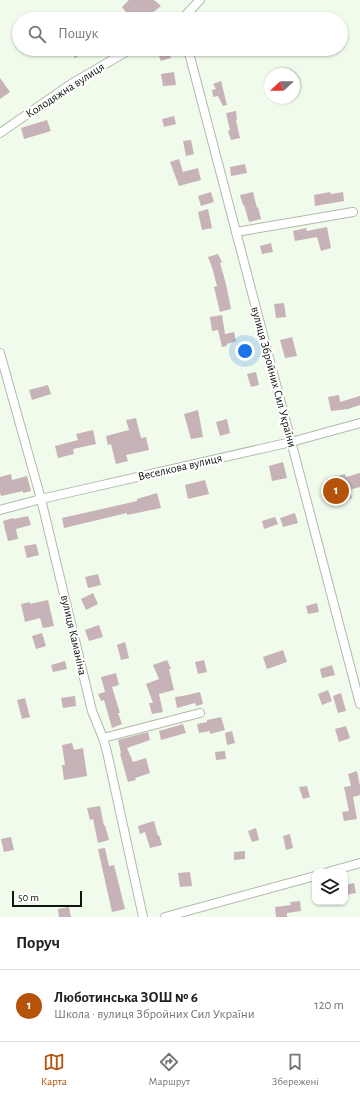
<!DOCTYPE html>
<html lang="uk">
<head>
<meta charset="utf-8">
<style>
	:root { --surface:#fff; --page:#f2f2f2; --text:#222; --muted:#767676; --line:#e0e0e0; --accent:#b45309 }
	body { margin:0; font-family:"Alegreya Sans",sans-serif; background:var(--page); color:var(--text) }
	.controls { position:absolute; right:12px; bottom:12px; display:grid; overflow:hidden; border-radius:8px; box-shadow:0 1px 3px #0004 }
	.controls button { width:36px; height:36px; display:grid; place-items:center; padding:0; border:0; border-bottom:1px solid var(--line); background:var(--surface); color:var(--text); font:20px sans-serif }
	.compass { position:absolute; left:264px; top:68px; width:36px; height:36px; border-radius:50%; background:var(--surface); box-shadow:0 1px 3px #0004; rotate:248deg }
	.scale { position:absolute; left:12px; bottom:10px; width:70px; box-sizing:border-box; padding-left:4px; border:2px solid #10140e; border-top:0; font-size:11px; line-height:14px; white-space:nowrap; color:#10140e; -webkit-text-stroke:3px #fff; paint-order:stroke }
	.you { position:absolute; left:245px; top:351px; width:14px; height:14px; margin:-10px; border:3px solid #fff; border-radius:50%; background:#1a73e8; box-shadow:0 0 0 6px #1a73e833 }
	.badge { display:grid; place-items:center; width:26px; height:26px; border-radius:50%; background:var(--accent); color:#fff; font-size:13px; font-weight:700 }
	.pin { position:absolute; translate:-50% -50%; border:2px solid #fff; box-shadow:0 1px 4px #0006 }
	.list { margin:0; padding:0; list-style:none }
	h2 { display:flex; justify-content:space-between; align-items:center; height:52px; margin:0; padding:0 16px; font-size:17px }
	h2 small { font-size:13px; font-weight:400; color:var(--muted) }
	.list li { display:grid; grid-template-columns:26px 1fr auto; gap:12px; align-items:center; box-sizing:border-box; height:72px; padding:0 16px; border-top:1px solid var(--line) }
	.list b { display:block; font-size:15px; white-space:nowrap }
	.list p { margin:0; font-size:13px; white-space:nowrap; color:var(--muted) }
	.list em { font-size:13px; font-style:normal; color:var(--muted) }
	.icon { flex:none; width:22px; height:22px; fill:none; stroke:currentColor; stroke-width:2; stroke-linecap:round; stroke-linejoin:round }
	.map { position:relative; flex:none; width:360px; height:917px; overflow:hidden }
	.search { position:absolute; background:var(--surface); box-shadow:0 1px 3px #0004; left:12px; right:12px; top:12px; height:44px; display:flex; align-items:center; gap:10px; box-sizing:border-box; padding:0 14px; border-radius:22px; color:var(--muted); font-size:15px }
	.sheet { height:124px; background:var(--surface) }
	nav { display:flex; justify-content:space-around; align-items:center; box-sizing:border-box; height:56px; border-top:1px solid var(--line); background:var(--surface); font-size:11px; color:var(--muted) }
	nav a { display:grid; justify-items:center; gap:2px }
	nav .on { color:var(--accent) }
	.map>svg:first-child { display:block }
	.building { fill:#c6b2b7 }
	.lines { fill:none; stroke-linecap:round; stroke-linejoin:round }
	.street-casing { stroke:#b0bbab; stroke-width:10 }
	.street { stroke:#fff; stroke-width:8 }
	.labels { text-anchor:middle; stroke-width:4; stroke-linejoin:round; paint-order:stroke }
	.street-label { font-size:12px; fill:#10140e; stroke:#fff }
</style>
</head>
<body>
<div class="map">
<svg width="360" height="917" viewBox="0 0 360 917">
	<rect width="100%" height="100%" fill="#f0fbeb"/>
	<g class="building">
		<polygon points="129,0 154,0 161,6 145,19 131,19 122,7"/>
		<polygon points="70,49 89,49 75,58"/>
		<polygon points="156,49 168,49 171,58 161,61"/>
		<polygon points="174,72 176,85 163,86 161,74"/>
		<polygon points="0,78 10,92 0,99"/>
		<polygon points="221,81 227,105 223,106 218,96 213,97 212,90 216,89 213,84"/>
		<polygon points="236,111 237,120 236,120 240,138 231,140 228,131 230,130 226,113"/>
		<polygon points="174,116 176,124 164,127 162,119"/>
		<polygon points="47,120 51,131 24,139 21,128"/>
		<polygon points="191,140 194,154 186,156 183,141"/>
		<polygon points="179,159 183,172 198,168 201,180 179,186 170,162"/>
		<polygon points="245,164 247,173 231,176 230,167"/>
		<polygon points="211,192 214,202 201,206 198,196"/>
		<polygon points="253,192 257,208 258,207 261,219 249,222 244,205 243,205 240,195"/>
		<polygon points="330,192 331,194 343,192 344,201 315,206 314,195"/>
		<polygon points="208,209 212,228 202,230 198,212"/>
		<polygon points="327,227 331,248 321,251 317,237 295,241 293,231 306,228 307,231"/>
		<polygon points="271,243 273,252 262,254 260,246"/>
		<polygon points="218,254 222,262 220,263 226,284 231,309 220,312 214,287 217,286 212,267 208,257"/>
		<polygon points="284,303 286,317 276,318 274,304"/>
		<polygon points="222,315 225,334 234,332 236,341 227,344 227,346 222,347 218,330 212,331 210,317"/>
		<polygon points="292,337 297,356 285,358 280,340"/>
		<polygon points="256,372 259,385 251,387 247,374"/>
		<polygon points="48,385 51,394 32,400 29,390"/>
		<polygon points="339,395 340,402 360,396 360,405 348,409 331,411 328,397"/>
		<polygon points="198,410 203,437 191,439 184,414"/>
		<polygon points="136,418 141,438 146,437 149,450 126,455 128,461 116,464 111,444 108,445 106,436 129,430 126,420"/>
		<polygon points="227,419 230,433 220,436 216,422"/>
		<polygon points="93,430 96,444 73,449 74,454 58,458 55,446 78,440 76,434"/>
		<polygon points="283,462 287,478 272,481 269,466"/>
		<polygon points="360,473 360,487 349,490 352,498 333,503 326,479 345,474 346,477"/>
		<polygon points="11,474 12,480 27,476 31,491 23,493 23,491 1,496 0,493 0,477"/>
		<polygon points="205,480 209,494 188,499 185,485"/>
		<polygon points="157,493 161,508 127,515 127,513 64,528 62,518 124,504 137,501 137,499"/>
		<polygon points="295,513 298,523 283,527 280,518"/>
		<polygon points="28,516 31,525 16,529 18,539 8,541 3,521 13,518 14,519"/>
		<polygon points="275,517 278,524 264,529 262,521"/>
		<polygon points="36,544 39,555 27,558 24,546"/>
		<polygon points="98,574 101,585 88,588 85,577"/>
		<polygon points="93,593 98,604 86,610 81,599"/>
		<polygon points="48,600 54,626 43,628 40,618 25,622 21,604 30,602 30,604"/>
		<polygon points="317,603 319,612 308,614 306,606"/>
		<polygon points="99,625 103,637 89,641 85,630"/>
		<polygon points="42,633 46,646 36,649 32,636"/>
		<polygon points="125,642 129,658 121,660 117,645"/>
		<polygon points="283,650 287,662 267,669 263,657"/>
		<polygon points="167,660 171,669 169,669 174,690 159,694 163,712 152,714 149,703 153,703 146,684 159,679 153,665"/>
		<polygon points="204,660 207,672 198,674 195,662"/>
		<polygon points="65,661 67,669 53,672 51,665"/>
		<polygon points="332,665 335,675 322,678 320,669"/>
		<polygon points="116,673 119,685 112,687 120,713 118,713 122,724 112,728 104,700 101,701 98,694 105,692 101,677"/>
		<polygon points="328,690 332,701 322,705 318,694"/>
		<polygon points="200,692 203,704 196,706 195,703 177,708 175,697 183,696"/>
		<polygon points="341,693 346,711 338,713 333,696"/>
		<polygon points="75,696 76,706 63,708 61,698"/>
		<polygon points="25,698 30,717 22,719 17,700"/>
		<polygon points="221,717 225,730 210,734 210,731 199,733 197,724 207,722 207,720"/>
		<polygon points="183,724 186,733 161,740 159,731"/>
		<polygon points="346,726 350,738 339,742 335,729"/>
		<polygon points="232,731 235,743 227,745 225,733"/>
		<polygon points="148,732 150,740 127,748 133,762 146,758 150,773 135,778 136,780 128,782 120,754 121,753 118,740"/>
		<polygon points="72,743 74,750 83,748 87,776 64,780 62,765 65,765 62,745"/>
		<polygon points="225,751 226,759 216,760 215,752"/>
		<polygon points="357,771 360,786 360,795 353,797 357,819 344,821 342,812 349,811 344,787 351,786 348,774"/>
		<polygon points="307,786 310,797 303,799 299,787"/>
		<polygon points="100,806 104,826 105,825 109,840 98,843 93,819 90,820 87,808"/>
		<polygon points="154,821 158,836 159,835 162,845 150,848 145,832 140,834 138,826"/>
		<polygon points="256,828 259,840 252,842 248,831"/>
		<polygon points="290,834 293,848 286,850 283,836"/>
		<polygon points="11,837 14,850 4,852 1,839"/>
		<polygon points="105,848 109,866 114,865 125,909 112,912 98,849"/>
		<polygon points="245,851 245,859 234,860 234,852"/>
		<polygon points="190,872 192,886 180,887 178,873"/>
		<polygon points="354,883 356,893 346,895 345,885"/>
		<polygon points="300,901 301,911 287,913 287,917 276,917 275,907 291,905 290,902"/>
		<polygon points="69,907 71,917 59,917 58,909"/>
	</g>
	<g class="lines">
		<defs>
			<g id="street">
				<polyline points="182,19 200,0"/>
				<polyline points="188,49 360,704"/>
				<polyline points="0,133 71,84 131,49"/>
				<polyline points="236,232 353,212"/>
				<polyline points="0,353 41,499 92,711 103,738 107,752 143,917"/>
				<polyline points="0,510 41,499 291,442 360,423"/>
				<polyline points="103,738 200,713"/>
				<polyline points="328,872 360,863"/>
				<polyline points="165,917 315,876"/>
			</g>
		</defs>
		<use href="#street" class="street-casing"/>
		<use href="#street" class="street"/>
	</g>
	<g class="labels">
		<g class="street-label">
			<text transform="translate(65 90) rotate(-33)" y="4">Колодяжна вулиця</text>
			<text transform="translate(274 377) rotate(75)" y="4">вулиця Збройних Сил України</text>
			<text transform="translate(180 467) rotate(-13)" y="4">Веселкова вулиця</text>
			<text transform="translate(74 635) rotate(77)" y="4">вулиця Каманіна</text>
		</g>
	</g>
</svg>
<div class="controls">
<button><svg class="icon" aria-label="layers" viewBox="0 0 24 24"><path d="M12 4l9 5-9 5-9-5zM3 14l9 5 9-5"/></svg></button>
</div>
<svg class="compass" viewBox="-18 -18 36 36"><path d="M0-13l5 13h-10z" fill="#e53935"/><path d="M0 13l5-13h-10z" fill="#767676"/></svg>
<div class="scale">50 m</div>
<div class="you"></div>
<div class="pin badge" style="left:336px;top:491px">1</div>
<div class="search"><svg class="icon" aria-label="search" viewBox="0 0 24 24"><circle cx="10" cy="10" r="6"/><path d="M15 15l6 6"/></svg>Пошук</div>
</div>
<section class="sheet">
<h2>Поруч<small></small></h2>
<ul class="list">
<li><span class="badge">1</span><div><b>Люботинська ЗОШ № 6</b><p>Школа · вулиця Збройних Сил України</p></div><em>120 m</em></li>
</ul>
</section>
<nav>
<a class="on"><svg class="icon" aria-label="map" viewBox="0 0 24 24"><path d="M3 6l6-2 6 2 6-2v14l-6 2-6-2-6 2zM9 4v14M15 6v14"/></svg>Карта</a>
<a><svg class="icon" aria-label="directions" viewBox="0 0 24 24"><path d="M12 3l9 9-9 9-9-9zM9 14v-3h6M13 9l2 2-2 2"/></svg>Маршрут</a>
<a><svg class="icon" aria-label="saved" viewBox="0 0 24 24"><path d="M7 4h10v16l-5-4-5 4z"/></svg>Збережені</a>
</nav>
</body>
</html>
